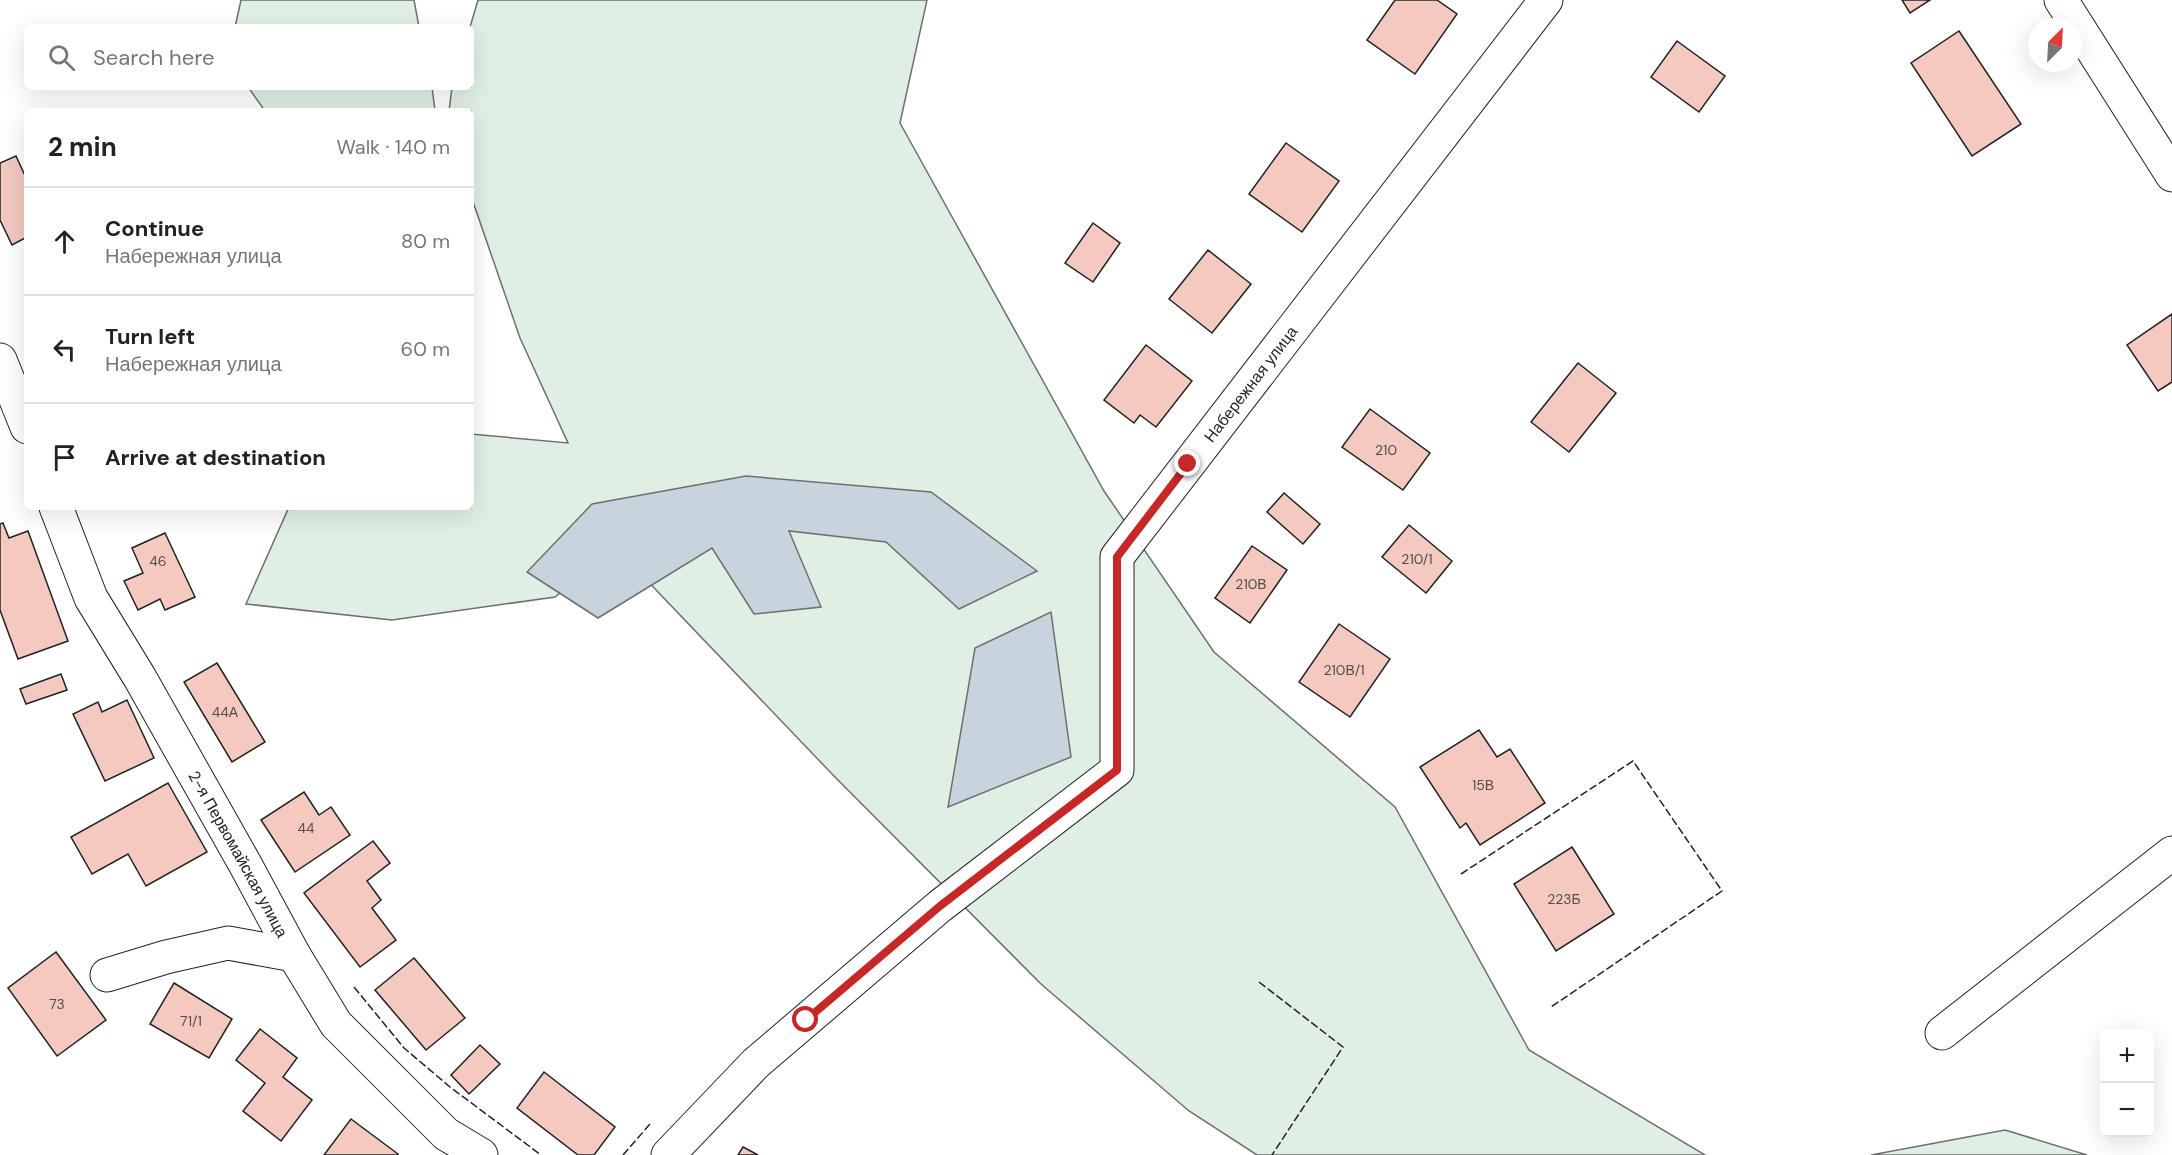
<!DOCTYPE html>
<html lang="en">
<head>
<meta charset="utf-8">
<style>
	:root { --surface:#fff; --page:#f2f2f2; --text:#222; --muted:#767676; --line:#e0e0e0 }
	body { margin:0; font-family:"DM Sans",sans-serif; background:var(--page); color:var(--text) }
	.controls { position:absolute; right:18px; bottom:18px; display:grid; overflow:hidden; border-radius:9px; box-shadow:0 6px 24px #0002 }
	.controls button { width:54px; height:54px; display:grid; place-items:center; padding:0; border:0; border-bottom:2px solid var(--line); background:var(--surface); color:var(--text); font:30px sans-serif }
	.compass { position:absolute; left:2028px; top:18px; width:54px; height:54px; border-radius:50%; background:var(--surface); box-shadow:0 6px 24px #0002; rotate:24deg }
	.stop { position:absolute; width:18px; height:18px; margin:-14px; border:4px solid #c62828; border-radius:50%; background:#fff }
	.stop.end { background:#c62828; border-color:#fff; box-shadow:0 2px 6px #0008 }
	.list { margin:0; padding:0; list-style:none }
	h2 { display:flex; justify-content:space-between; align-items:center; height:78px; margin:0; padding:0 24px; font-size:26px }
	h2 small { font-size:20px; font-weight:400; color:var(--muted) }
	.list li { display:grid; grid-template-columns:39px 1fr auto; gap:18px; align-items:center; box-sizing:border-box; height:108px; padding:0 24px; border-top:2px solid var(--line) }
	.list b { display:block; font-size:22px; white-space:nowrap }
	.list p { margin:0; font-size:20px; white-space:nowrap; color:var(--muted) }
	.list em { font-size:20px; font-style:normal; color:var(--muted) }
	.icon { flex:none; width:33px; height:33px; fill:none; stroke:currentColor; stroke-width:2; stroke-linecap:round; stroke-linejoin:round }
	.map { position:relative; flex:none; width:2172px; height:1155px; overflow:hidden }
	.search { position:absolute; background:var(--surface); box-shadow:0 6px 24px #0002; left:24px; top:24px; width:450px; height:66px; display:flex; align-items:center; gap:15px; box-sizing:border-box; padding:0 21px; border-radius:9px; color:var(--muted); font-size:22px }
	.panel { position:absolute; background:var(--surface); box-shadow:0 6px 24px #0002; left:24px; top:108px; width:450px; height:402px; border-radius:9px }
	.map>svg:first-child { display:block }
	.green { fill:#e0efe3; stroke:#6f6f6f; stroke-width:1.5 }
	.water { fill:#c7d3dd; stroke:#6f6f6f; stroke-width:1.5 }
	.building { fill:#f3c9c0; stroke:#222; stroke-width:1.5 }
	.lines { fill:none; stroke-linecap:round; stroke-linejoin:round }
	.minor-casing { stroke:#222; stroke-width:35 }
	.minor { stroke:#fff; stroke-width:33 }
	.fence { stroke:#222; stroke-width:1.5; stroke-dasharray:8 3; stroke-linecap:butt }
	.route { stroke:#c62828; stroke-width:8 }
	.labels { text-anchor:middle; stroke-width:4.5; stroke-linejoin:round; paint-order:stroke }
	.number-label { font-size:14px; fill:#564c4a }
	.street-label { font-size:16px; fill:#222; stroke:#fff }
</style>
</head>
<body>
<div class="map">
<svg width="2172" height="1155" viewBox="0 0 2172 1155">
	<rect width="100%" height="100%" fill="#fff"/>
	<g class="green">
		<polygon points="241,0 414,0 419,27 235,27"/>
		<polygon points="478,0 927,0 900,123 1104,491 1214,652 1395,807 1529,1050 1705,1155 1257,1155 1189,1111 1041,984 833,775 615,547 555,597 392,620 246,604 289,507 471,507 471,434 568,443 520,338 471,196 471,111 449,111 452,87 471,87 470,27"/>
		<polygon points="248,87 432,87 435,111 265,111"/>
		<polygon points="2005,1130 2087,1155 1871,1155"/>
	</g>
	<g class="water">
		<polygon points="746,476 931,492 1037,571 959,609 886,542 789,531 821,607 754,614 712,548 598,618 527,572 592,504"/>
		<polygon points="1051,612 1071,757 948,807 975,648"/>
	</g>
	<g class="building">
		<polygon points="1395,0 1437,0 1457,14 1415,74 1367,40"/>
		<polygon points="1902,0 1930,0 1910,13"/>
		<polygon points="1959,31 2021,124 1972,156 1911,63"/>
		<polygon points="1677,41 1725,76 1699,112 1651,77"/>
		<polygon points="1286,143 1339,181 1302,232 1249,194"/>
		<polygon points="16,156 27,180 27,237 12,245 0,220 0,163"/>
		<polygon points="1093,223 1120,243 1093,282 1065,263"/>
		<polygon points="1208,250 1251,284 1212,333 1169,299"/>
		<polygon points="2172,314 2172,382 2158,391 2127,345"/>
		<polygon points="1146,345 1192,381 1156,427 1140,415 1134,423 1104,400"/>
		<polygon points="1578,363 1616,393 1569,452 1531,422"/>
		<polygon points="1370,409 1430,453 1403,490 1342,447"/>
		<polygon points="1284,493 1320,524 1303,544 1267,512"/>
		<polygon points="3,523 9,538 28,531 68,641 18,659 0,610 0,524"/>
		<polygon points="1409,525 1452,561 1426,593 1382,557"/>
		<polygon points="165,533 195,597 165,610 160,599 138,610 124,581 143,573 132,548"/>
		<polygon points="1252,546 1287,570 1250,623 1215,598"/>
		<polygon points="1339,624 1390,659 1350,717 1299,682"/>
		<polygon points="217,663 265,742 232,762 184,682"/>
		<polygon points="61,674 67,690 26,704 20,689"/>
		<polygon points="127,700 154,758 105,781 73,714 98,702 102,712"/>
		<polygon points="1479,730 1497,757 1510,749 1545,803 1480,845 1466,823 1460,828 1420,767"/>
		<polygon points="168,783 207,852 146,886 128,854 92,874 71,837"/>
		<polygon points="304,792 319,815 331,807 350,835 295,872 261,820"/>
		<polygon points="373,841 390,863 367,881 381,900 372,908 396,940 360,967 304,893"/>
		<polygon points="1572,847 1614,914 1556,951 1514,884"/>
		<polygon points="56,952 106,1020 57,1056 8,988"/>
		<polygon points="414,958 465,1018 426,1050 375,990"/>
		<polygon points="174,983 232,1019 209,1058 150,1024"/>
		<polygon points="260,1029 297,1058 283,1077 312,1100 281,1141 243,1111 265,1083 236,1060"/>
		<polygon points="480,1045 500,1064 469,1094 451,1075"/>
		<polygon points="544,1072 615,1127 594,1155 578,1155 517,1108"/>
		<polygon points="351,1119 398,1154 397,1155 324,1155"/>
		<polygon points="743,1147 758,1155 738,1155"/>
	</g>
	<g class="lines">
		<defs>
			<g id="minor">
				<polyline points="2061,0 2172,175"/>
				<polyline points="0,360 27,427"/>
				<path id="s1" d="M56,507L91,598L140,678L245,864L294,955L336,1024L446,1134L481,1155"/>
				<polyline points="107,975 166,957 228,943 294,955"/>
				<polyline points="1942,1033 2172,853"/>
				<path id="s2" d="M668,1155L756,1063L940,906L1117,770V557L1546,0"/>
			</g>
		</defs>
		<use href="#minor" class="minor-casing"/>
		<use href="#minor" class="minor"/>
		<g class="fence">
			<polyline points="1461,874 1633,761 1722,891 1551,1007"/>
			<polyline points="1259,982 1343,1047 1272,1155"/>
			<polyline points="354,987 404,1048 450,1087 541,1155"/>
			<polyline points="623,1155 650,1124"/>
		</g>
	</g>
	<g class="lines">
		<polyline class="route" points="806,1020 940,906 1117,770 1117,557 1188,464"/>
	</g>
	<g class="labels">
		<g class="number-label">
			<text x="1386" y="455">210</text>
			<text x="1417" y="564">210/1</text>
			<text x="158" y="566">46</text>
			<text x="1251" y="589">210В</text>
			<text x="1344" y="675">210В/1</text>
			<text x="225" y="717">44А</text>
			<text x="1483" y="790">15В</text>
			<text x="306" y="833">44</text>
			<text x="1564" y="904">223Б</text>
			<text x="57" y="1009">73</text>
			<text x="191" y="1026">71/1</text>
		</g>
		<g class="street-label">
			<text dy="6" stroke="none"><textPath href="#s2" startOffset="1024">Набережная улица</textPath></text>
			<text dy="6" stroke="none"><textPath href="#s1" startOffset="393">2-я Первомайская улица</textPath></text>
		</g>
	</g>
</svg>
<div class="controls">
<button>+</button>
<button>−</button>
</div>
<svg class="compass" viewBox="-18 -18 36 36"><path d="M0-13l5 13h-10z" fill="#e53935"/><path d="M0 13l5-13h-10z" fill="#767676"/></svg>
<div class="stop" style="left:806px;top:1020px"></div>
<div class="stop end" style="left:1188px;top:464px"></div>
<div class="search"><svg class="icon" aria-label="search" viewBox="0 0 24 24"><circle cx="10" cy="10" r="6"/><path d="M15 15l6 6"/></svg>Search here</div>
<section class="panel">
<h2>2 min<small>Walk · 140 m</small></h2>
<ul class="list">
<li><svg class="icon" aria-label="ahead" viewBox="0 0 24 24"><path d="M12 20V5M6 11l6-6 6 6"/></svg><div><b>Continue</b><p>Набережная улица</p></div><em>80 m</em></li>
<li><svg class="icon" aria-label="left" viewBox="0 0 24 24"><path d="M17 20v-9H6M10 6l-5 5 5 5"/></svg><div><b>Turn left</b><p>Набережная улица</p></div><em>60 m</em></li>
<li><svg class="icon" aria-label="arrive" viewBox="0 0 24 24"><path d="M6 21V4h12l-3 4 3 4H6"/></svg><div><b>Arrive at destination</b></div></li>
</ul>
</section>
</div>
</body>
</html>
